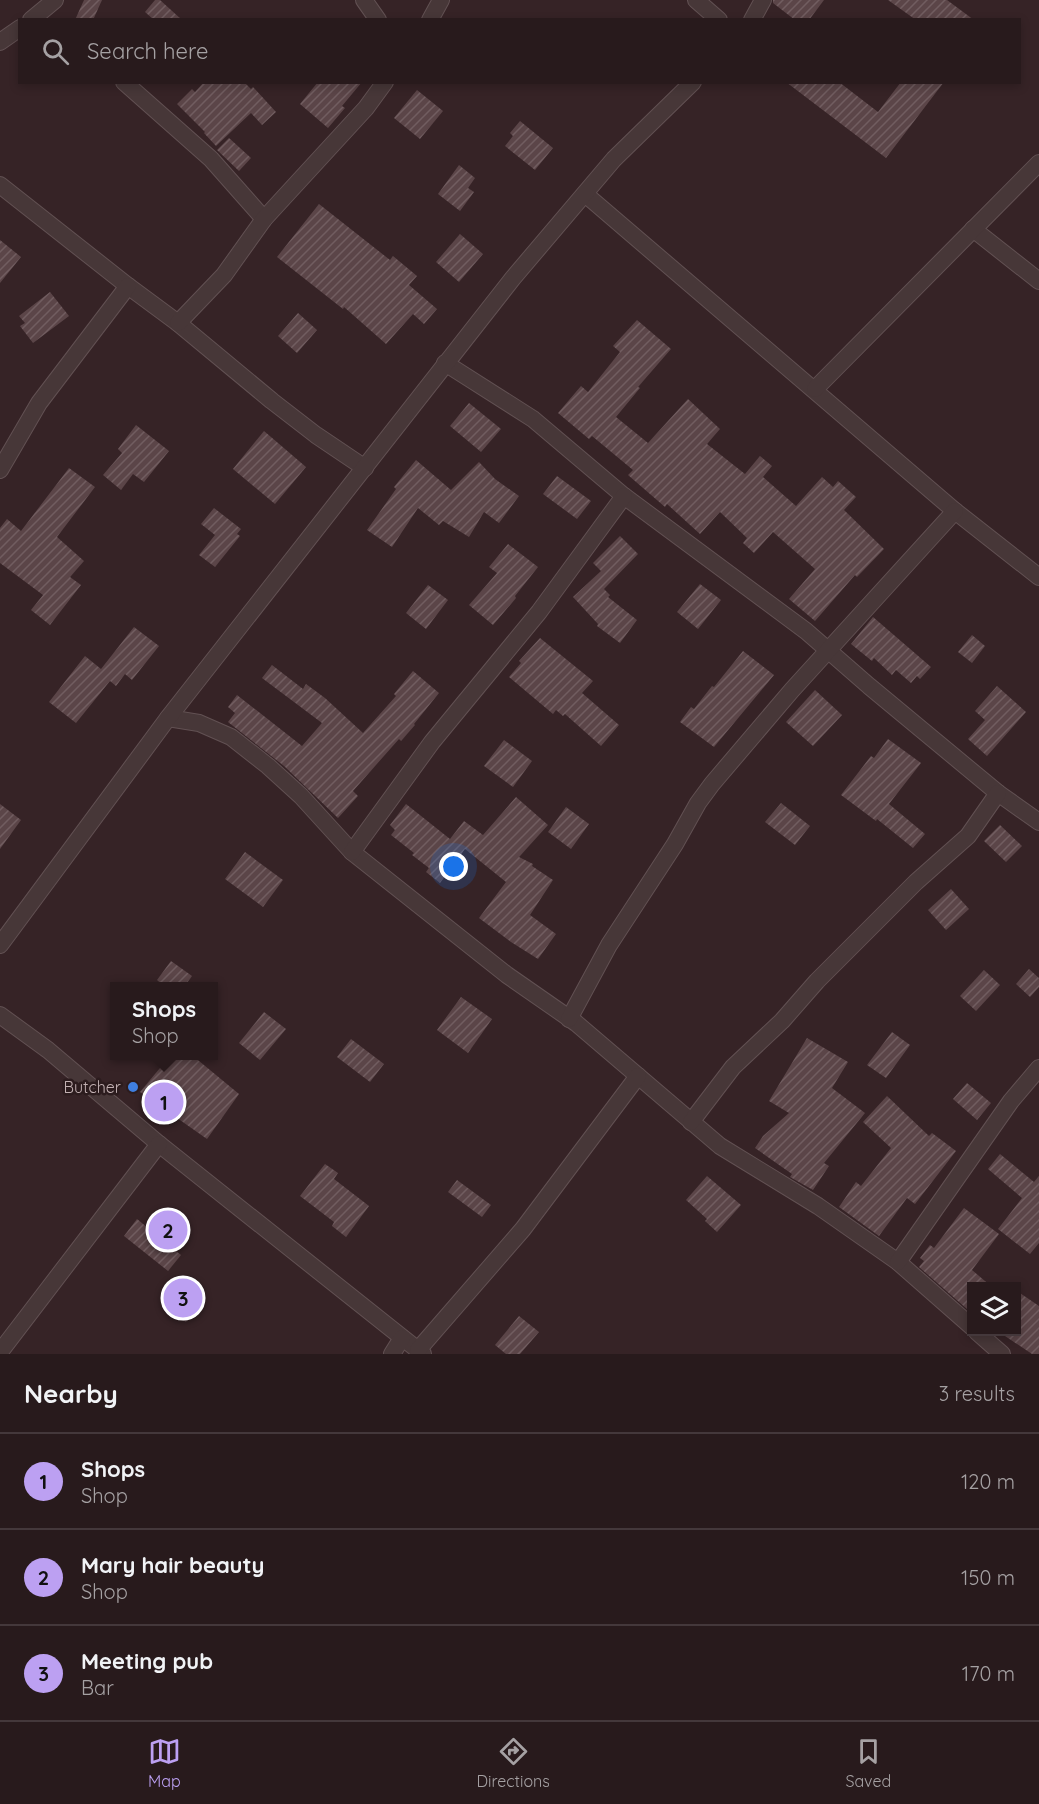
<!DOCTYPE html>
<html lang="en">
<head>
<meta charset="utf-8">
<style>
	:root { --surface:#281a1c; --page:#342729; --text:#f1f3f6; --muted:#a5a1a3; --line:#44383b; --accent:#bca0f2 }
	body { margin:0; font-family:Quicksand,sans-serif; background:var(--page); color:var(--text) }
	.controls { position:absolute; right:18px; bottom:18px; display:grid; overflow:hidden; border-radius:0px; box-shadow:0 3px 9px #0003 }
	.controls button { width:54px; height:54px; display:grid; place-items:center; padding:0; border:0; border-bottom:2px solid var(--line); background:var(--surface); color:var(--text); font:30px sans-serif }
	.you { position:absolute; left:454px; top:867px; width:21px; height:21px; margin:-15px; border:4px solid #fff; border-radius:50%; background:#1a73e8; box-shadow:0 0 0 9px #1a73e833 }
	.badge { display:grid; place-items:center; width:39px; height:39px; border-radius:50%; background:var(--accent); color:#111; font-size:20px; font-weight:700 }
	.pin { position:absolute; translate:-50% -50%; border:3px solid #fff; box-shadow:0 2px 6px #0006 }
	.popup { position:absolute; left:110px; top:982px; width:108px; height:78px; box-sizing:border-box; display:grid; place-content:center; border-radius:0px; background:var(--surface); filter:drop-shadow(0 2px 4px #0005); font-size:20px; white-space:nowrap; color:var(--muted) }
	.popup b { font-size:22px; color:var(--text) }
	.popup::after { content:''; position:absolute; left:50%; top:100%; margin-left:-12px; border:12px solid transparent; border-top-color:var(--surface) }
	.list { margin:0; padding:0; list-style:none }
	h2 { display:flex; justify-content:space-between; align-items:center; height:78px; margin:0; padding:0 24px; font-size:26px }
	h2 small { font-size:20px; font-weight:400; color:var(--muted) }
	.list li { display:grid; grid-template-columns:39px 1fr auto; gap:18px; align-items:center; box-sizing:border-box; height:96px; padding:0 24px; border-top:2px solid var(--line) }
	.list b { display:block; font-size:22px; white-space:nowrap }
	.list p { margin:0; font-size:20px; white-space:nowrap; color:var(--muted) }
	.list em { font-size:20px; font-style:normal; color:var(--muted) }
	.icon { flex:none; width:33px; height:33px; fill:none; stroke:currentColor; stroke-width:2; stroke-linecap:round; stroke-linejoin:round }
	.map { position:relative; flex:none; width:1039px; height:1354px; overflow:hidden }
	.search { position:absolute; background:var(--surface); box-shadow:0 3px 9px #0003; left:18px; right:18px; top:18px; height:66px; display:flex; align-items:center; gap:15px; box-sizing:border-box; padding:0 21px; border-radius:0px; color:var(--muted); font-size:22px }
	.sheet { height:366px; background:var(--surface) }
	nav { display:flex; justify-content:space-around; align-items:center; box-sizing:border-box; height:84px; border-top:2px solid var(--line); background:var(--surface); font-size:16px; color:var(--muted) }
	nav a { display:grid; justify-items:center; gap:3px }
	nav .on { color:var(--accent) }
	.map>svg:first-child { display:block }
	.building { fill:url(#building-hatch) }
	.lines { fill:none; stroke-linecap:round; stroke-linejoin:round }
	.street-casing { stroke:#625153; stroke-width:18 }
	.street { stroke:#473738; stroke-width:16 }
	.shop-dot { fill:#3f7fe0; stroke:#2c1c1e; stroke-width:2 }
	.labels { text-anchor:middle; stroke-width:5; stroke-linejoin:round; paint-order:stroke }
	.poi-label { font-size:16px; fill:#c3b1b3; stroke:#2c1c1e; text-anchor:end }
</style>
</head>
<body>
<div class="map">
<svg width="1039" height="1354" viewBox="0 0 1039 1354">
	<defs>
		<pattern id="building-hatch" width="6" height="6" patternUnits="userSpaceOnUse" patternTransform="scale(1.5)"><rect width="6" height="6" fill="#5b4548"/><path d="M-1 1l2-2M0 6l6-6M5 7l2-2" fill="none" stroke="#715d60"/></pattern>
	</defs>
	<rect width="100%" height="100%" fill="#362326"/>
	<g class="building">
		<polygon points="84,0 102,0 93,20 75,20"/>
		<polygon points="155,0 160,0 182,20 154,20 145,12"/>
		<polygon points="773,0 824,0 809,20 795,20 773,3"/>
		<polygon points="888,0 947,0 974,20 916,20"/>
		<polygon points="204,82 244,82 251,89 253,87 276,112 262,125 251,113 216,146 204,133 205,132 177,104 192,89 195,92"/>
		<polygon points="318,82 362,82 342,106 345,108 328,128 300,104"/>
		<polygon points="786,82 839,82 878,112 901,82 944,82 886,158"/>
		<polygon points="417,90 443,111 420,139 394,118"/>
		<polygon points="520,121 553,148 535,170 505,146 513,136 510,133"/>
		<polygon points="229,138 251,158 239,171 217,150"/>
		<polygon points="459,165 475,178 468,188 474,192 460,211 438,194"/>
		<polygon points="319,204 390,260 393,256 417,276 409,285 437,309 424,324 413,314 386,344 344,307 343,309 277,257"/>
		<polygon points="460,234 483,254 459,282 436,262"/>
		<polygon points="0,240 21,257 0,283"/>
		<polygon points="50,292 69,316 33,343 20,326 25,323 19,316"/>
		<polygon points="298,313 317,330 297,353 278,336"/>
		<polygon points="637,320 671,349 638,387 640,388 616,417 648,443 688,399 720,429 707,444 745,474 760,456 772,466 763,477 796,506 822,477 833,487 838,481 856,497 844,510 884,549 857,577 855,575 815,621 789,599 815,569 773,532 754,553 743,543 747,538 720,512 700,534 667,504 665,507 628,475 633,470 592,436 589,439 558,413 581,386 588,392 620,352 613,346"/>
		<polygon points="469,403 501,429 481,452 450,426"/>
		<polygon points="136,425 169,451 144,482 133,474 121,490 103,475 122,453 118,449"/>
		<polygon points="264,431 306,467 275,504 233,469"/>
		<polygon points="416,460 451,490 479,462 495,479 519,496 499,523 484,512 469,537 443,521 439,525 418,508 392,547 367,530 396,489 394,487"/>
		<polygon points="69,468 95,487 57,537 84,561 70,577 81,585 50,625 31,610 43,595 0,563 0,528 7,519 21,531"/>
		<polygon points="557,476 591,501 577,519 543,494"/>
		<polygon points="214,508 241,529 237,534 240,536 215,567 199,555 215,535 201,524"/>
		<polygon points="620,536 638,554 604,589 610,595 608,597 637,620 620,643 597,626 598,624 573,597 601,571 593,563"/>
		<polygon points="508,544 538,567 515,596 516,598 493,625 469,605 497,573 489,567"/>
		<polygon points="700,584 721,600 698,629 677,612"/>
		<polygon points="428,585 448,600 426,629 406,613"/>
		<polygon points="873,617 931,667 920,679 917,676 911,683 896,670 892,675 874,658 872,661 851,644"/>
		<polygon points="134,627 159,646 132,680 125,674 116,686 110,681 76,723 49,702 85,656 101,669"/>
		<polygon points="972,635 985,646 972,663 958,652"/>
		<polygon points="540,638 593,681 582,693 619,725 601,746 565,714 563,716 556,710 553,714 509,677 521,663 519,661"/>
		<polygon points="743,651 774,675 714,747 680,722 691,707 694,709 712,686 714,687"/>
		<polygon points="272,665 303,689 306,684 325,698 363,733 396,696 394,694 413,671 439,693 414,724 415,725 401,741 399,739 353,791 358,796 338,818 284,766 228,722 235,713 228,707 237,695 302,746 322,723 262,678"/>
		<polygon points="997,686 1026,712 987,756 968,739 985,720 975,711"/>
		<polygon points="815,690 842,715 813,746 786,722"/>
		<polygon points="888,739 921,763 889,804 925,834 913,848 877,819 876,821 841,795 871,756 874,758"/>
		<polygon points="504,740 532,761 513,787 484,766"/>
		<polygon points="516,797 548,825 519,857 533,864 532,866 553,880 530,915 556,934 538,959 511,942 479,918 506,882 465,849 440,883 426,872 429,868 412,855 414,853 391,835 395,830 390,825 406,804 450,839 464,821 483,835"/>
		<polygon points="781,803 810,826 795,845 765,822"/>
		<polygon points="0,804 21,820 0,849"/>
		<polygon points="566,807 589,824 571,849 548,832"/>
		<polygon points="1000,825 1022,846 1006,862 984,841"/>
		<polygon points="245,852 283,880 263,907 225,879"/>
		<polygon points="951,889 969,909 946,930 928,910"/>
		<polygon points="171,961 192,976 184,987 165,987 157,980"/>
		<polygon points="1029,969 1039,978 1039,987 1030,997 1016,984"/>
		<polygon points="984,970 1000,985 976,1011 960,996"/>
		<polygon points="461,997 492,1019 468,1053 437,1030"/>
		<polygon points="264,1012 286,1029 260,1060 239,1043"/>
		<polygon points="892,1032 910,1045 886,1078 867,1065"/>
		<polygon points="807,1038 848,1062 832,1088 865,1113 824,1163 829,1166 813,1190 790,1177 792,1174 755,1148 763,1136 789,1113 769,1101"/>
		<polygon points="351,1039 384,1064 370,1082 337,1057"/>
		<polygon points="170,1056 193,1056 239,1094 207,1139 140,1092"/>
		<polygon points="967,1083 991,1103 977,1120 953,1099"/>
		<polygon points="887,1096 929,1136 932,1133 956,1151 915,1204 907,1198 879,1236 839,1207 856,1182 861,1186 891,1148 863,1122"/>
		<polygon points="1000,1154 1034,1182 1039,1176 1039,1243 1030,1254 998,1229 1022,1198 988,1169"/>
		<polygon points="325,1164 338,1173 334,1179 369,1206 346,1237 332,1226 334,1222 300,1196"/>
		<polygon points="707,1176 741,1205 717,1232 705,1221 707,1219 686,1200"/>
		<polygon points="457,1180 491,1205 482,1217 448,1192"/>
		<polygon points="964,1208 999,1234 972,1270 992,1287 972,1287 972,1303 967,1309 919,1267 924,1261 920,1258 930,1245 934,1248"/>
		<polygon points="137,1219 181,1255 168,1271 124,1236"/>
		<polygon points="1017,1291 1039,1306 1039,1354 1032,1354 999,1332 1017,1332"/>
		<polygon points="174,1293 195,1303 186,1322 165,1310"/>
		<polygon points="519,1316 539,1332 520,1354 506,1354 495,1345"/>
	</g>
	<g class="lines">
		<defs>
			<g id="street">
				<polyline points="364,0 378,20"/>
				<polyline points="696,0 719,20"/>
				<polyline points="31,20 55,0"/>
				<polyline points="430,20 441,0"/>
				<polyline points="752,20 763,0"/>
				<polyline points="0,42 20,28"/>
				<polyline points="124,82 211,159 264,219"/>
				<polyline points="0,185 128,286 178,323 272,401 316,435 365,468"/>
				<polyline points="585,194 955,511 1039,577"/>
				<polyline points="973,229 1039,281"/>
				<polyline points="178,323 224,275 264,219 366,108 385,82"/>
				<polyline points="445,363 533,419 624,496 806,631 869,686 998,793 1039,822"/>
				<polyline points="815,389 1039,163"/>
				<polyline points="0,470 39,403 128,286"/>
				<polyline points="168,718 199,723 231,737 268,766 301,796 352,852 507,975 576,1023 720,1146 818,1206 898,1262 972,1327"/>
				<polyline points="352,852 432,742 539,612 624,496"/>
				<polyline points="0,945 168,718 513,278 614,159 693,82"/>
				<polyline points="0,1015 48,1050 159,1144 423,1354"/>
				<polyline points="569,1019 609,945 675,844 698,803 712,784 792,690 955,511"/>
				<polyline points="691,1122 733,1067 782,1021 817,981 916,882 968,836 998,793"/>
				<polyline points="898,1262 1011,1101 1039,1068"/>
				<polyline points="977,1332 1002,1354"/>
				<polyline points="418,1350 523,1229 638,1076"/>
				<polyline points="0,1352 159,1144"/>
				<polyline points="392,1354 402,1338"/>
			</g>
		</defs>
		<use href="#street" class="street-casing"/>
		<use href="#street" class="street"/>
	</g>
	<circle class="shop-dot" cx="133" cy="1087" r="6"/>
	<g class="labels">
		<g class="poi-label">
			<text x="121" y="1093">Butcher</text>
		</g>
	</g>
</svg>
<div class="controls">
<button><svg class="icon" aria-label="layers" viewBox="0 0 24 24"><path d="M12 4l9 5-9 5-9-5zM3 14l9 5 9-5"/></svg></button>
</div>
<div class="you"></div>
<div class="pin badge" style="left:164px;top:1102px">1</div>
<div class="popup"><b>Shops</b>Shop</div>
<div class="pin badge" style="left:168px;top:1230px">2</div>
<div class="pin badge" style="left:183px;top:1298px">3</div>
<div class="search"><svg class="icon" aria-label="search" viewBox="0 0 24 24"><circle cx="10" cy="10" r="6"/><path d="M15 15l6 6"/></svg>Search here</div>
</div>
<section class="sheet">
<h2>Nearby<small>3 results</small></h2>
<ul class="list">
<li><span class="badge">1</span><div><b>Shops</b><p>Shop</p></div><em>120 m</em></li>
<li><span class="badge">2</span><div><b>Mary hair beauty</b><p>Shop</p></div><em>150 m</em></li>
<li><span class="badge">3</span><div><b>Meeting pub</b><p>Bar</p></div><em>170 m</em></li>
</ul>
</section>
<nav>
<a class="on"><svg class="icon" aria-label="map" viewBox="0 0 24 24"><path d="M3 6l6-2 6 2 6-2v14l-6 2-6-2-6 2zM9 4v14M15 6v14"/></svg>Map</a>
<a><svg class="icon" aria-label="directions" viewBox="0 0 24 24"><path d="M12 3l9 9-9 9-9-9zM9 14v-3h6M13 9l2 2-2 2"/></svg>Directions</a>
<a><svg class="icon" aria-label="saved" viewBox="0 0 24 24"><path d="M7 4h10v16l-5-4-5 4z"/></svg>Saved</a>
</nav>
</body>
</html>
